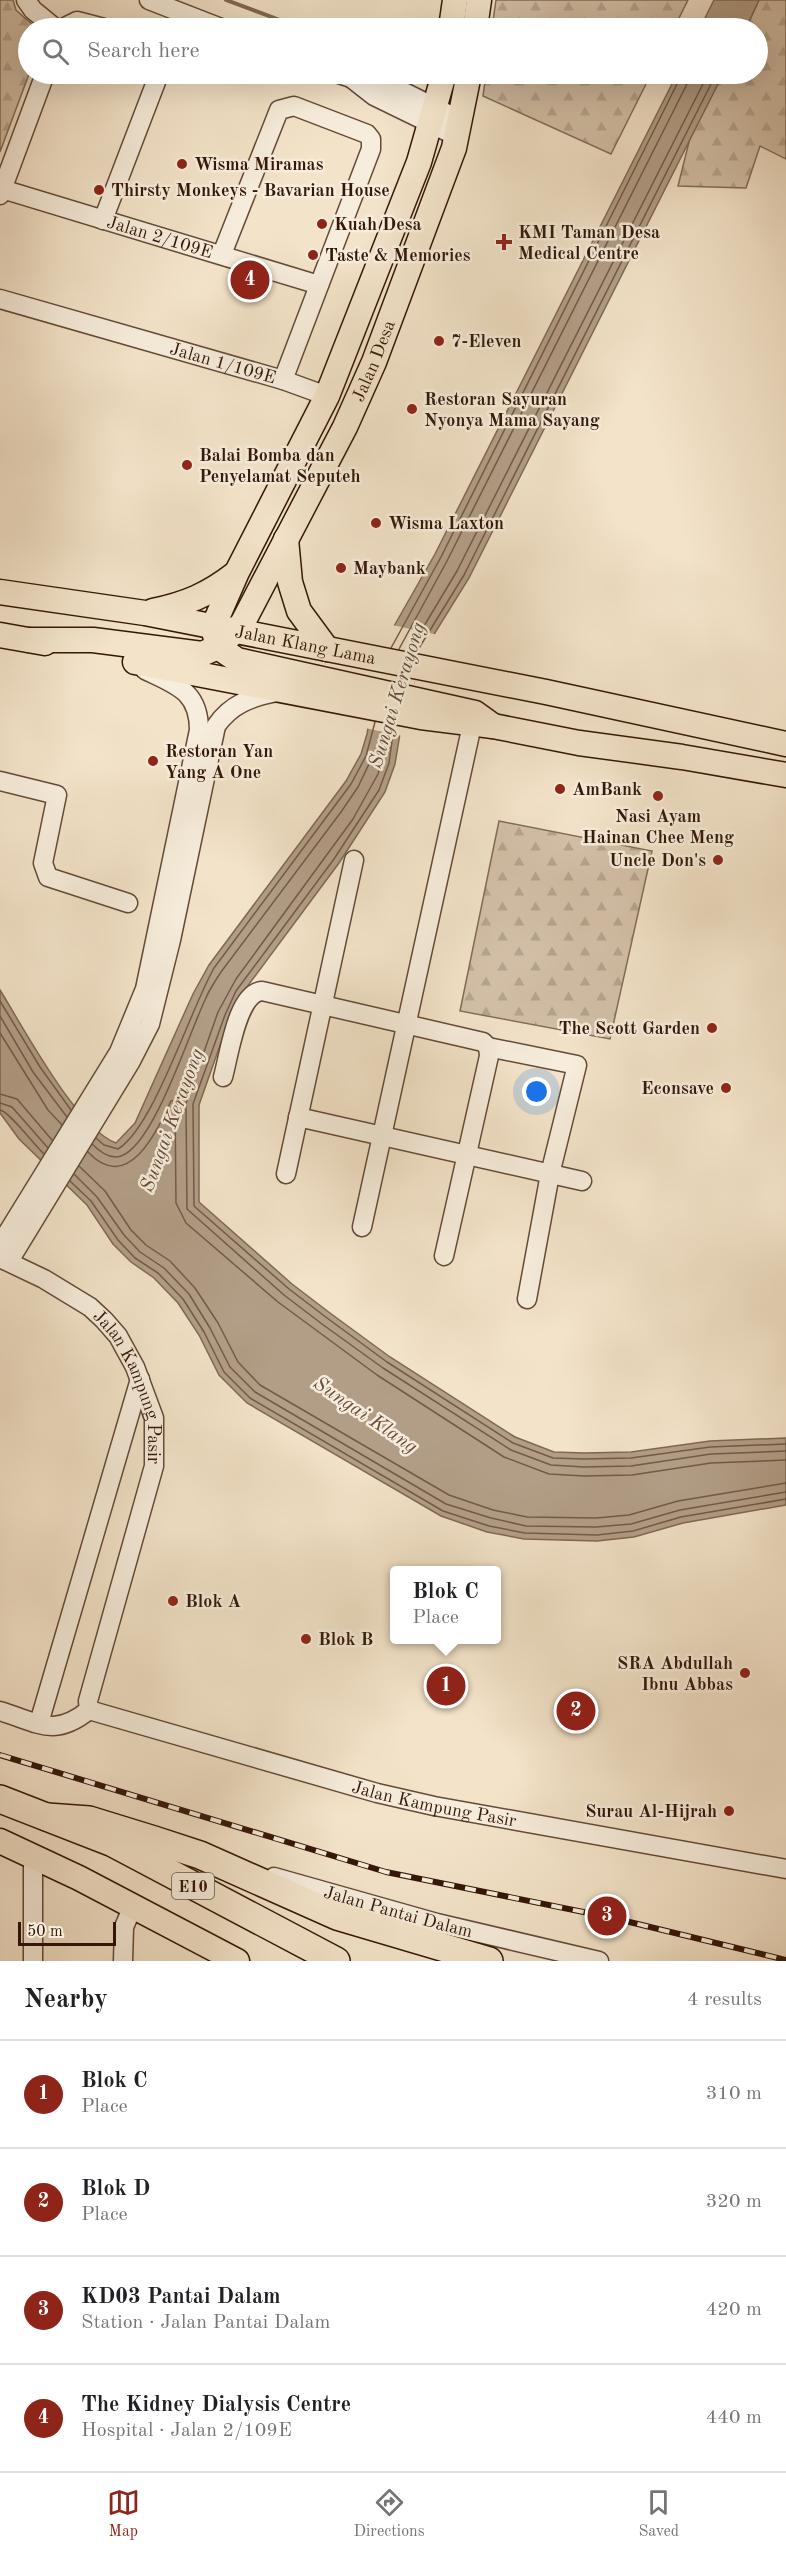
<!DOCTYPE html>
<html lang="en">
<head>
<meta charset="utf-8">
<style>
	:root { --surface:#fff; --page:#f2f2f2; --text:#202124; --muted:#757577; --line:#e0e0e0; --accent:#8f2418 }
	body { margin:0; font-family:"Old Standard TT",serif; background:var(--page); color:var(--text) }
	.scale { position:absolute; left:18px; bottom:15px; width:98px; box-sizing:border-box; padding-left:6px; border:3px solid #341708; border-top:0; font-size:16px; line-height:21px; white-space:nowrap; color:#341708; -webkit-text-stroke:4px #f7eddc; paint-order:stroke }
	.you { position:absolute; left:537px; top:1092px; width:21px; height:21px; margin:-15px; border:4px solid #fff; border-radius:50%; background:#1a73e8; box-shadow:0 0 0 9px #1a73e833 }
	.badge { display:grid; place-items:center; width:39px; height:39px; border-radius:50%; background:var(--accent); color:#fff; font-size:20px; font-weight:700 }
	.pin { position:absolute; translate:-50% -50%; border:3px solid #fff; box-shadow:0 2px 6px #0006 }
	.popup { position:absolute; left:390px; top:1566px; width:111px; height:78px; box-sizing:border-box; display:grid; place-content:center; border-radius:6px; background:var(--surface); filter:drop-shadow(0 2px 4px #0005); font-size:20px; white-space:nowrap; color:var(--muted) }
	.popup b { font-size:22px; color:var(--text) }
	.popup::after { content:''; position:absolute; left:50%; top:100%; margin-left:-12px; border:12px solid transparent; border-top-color:var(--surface) }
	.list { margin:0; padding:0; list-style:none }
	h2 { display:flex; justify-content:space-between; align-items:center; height:78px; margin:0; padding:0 24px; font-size:26px }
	h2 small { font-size:20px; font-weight:400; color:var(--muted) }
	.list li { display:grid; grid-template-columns:39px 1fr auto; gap:18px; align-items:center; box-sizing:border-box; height:108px; padding:0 24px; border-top:2px solid var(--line) }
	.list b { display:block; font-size:22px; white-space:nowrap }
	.list p { margin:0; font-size:20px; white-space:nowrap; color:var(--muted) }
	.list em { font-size:20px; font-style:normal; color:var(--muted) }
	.icon { flex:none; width:33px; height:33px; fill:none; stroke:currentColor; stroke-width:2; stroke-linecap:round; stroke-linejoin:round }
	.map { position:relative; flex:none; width:786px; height:1961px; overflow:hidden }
	.search { position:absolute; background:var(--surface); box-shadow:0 6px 24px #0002; left:18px; right:18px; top:18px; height:66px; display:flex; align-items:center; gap:15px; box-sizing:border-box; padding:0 21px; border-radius:33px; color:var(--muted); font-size:22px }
	.sheet { height:510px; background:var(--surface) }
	nav { display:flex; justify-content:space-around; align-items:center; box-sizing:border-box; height:84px; border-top:2px solid var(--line); background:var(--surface); font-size:16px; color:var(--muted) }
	nav a { display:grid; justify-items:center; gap:3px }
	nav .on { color:var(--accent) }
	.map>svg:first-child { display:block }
	.forest { fill:url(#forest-firs); stroke:#846c58; stroke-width:1.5 }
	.water { fill:#b29e87; stroke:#806854; stroke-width:1.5 }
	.pier { fill:#f3e3c9 }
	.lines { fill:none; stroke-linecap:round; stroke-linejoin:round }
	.shore { stroke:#735a48; stroke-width:1.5 }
	.stream { stroke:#806854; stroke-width:4 }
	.minor-casing { stroke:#644a38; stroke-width:21 }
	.major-casing { stroke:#341708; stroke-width:27 }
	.highway-casing { stroke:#341708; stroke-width:30 }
	.minor { stroke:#f7eddc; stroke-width:18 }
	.major { stroke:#f3e3c9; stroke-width:24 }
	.highway { stroke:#f3e3c9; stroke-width:27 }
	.rail-casing { stroke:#341708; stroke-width:6 }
	.rail { stroke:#f7eddc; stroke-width:4; stroke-dasharray:11; stroke-linecap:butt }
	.poi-dot { fill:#8f2418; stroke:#f7eddc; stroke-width:2 }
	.labels { text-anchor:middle; stroke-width:5; stroke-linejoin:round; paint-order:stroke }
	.shield { fill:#f7eddc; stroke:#6e5748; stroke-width:1.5 }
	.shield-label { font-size:16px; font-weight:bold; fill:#341708 }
	.poi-label { font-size:18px; font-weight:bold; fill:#341708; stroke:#f7eddc; text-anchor:start }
	.street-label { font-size:18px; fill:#341708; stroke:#f7eddc }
	.water-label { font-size:20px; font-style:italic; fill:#664d3b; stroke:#f7eddc }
</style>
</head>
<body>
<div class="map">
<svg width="786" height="1961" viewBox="0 0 786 1961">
	<defs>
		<pattern id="forest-firs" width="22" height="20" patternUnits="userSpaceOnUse" patternTransform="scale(1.5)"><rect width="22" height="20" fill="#d3c0a8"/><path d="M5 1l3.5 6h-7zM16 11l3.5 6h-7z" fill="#b6a48f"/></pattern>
	</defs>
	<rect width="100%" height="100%" fill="#f3e3c9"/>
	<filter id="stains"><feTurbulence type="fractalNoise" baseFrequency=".00333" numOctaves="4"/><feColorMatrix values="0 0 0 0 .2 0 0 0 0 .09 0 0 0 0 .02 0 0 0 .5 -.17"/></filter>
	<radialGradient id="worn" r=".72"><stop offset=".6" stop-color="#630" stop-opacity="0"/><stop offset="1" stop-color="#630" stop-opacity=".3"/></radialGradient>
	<g class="forest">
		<polygon points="0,0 13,0 16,10 36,28 28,28 29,74 0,152"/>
		<polygon points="496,0 688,0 674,28 492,28"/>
		<polygon points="759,0 786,0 786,159 760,146 746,188 678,186 690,138 723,74 758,74 758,28 746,28"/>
		<polygon points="486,74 651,74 611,154 483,96"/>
		<polygon points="499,821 652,851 610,1039 460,1011"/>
	</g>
	<g class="water">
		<polygon points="714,0 759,0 746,28 700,28"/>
		<path d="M677,74H723L469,578L428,644L404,709L395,764L385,792L339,863L241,995L230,1017L199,1105V1202L292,1284L330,1313L390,1357L515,1437L554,1452L584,1453L631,1452L710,1441L786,1438V1505L683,1523L634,1537L597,1541L524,1539L487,1532L441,1516L247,1403L219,1375L199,1335L178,1303L154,1278L131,1262L113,1244L87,1205L19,1139L0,1113V990C23,1027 77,1129 116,1143L135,1123L193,994L209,965L346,781L361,754L367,734L373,699L393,628L435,554Z"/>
	</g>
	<polygon class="pier" points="392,625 439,635 424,656 414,684 402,736 365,728 380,652"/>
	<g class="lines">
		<g class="shore">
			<polyline points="391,648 441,557 682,74"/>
			<polyline points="399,649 447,561 688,82 689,74"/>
			<polyline points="409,651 457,571 708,74"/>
			<polyline points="416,653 464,575 716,74"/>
			<polyline points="394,726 389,763 379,790 334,859 236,991 225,1015 193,1104 194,1206 289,1289 327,1318 387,1362 513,1443 553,1458 584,1459 631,1458 710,1447 786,1444"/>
			<polyline points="0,1001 40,1067 71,1110"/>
			<polyline points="0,1016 33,1072 67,1117"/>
			<polyline points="0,1033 48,1110 62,1125"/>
			<polyline points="0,1094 17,1099 52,1140"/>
			<polyline points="0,1103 12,1107 48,1148"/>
			<path d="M0,1110C9,1111 35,1146 44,1154"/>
			<path d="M96,1138L104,1145L118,1149C154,1127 190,1010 214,968L351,784L366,756L375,722"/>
			<path d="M92,1144C99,1151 110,1160 121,1156C154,1145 189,1033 205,1000C209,990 215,981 221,972L341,812L358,787L378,745L382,744V761L378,774L353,819L236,979L218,1012L186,1103L187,1209L284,1295L322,1324L383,1368L511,1450L551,1465L584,1467L631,1466L711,1454L786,1451"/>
			<path d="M88,1152C128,1195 157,1131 171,1101L175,1100L176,1203L186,1223L278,1302L377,1375L504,1457L549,1474L584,1476L632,1475L711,1463L786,1460"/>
			<polyline points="79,1166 105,1191 131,1230 146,1245 170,1261 195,1288 218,1323 238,1362 260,1385 449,1495 493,1510 527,1517 596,1518 629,1515 678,1501 786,1483"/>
			<polyline points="74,1174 97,1197 124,1235 140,1252 164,1268 189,1294 210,1328 230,1367 255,1392 446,1504 491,1518 526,1526 596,1527 631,1524 680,1510 786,1492"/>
			<polyline points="70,1181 91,1201 118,1240 135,1258 158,1273 183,1299 204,1332 224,1372 250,1398 443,1511 489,1526 525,1533 597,1535 633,1531 681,1517 786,1499"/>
		</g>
		<polyline class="stream" points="226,0 301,28"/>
		<defs>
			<g id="minor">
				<polyline points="26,0 33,10 55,28"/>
				<polyline points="149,0 221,28"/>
				<polyline points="63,28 77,21 104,28"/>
				<polyline points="339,74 351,78 374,96 456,136"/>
				<polyline points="351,78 380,80 460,120"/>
				<path id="s1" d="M2,189L319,285"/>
				<polyline points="0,195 45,74"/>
				<polyline points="103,220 159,74"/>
				<polyline points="222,254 279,110 294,106 367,134 371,139 371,149 283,380"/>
				<path id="s2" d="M0,299L283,380L327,396"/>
				<polyline points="0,781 57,795 43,863 48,877 128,903"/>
				<polyline points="488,1047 577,1065 550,1174 527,1299"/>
				<path d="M223,1077C229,1056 237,993 262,991L483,1042L488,1047L489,1056L444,1256"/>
				<polyline points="298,1117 582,1181"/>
				<polyline points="286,1174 354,860"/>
				<polyline points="362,1227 472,725"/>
				<path d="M0,1245L119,1052L145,989L199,730C199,691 176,685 145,670"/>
				<path id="s3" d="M0,1258L44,1279L90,1307L104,1320L118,1336L135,1367L154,1418V1466L88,1701L89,1710"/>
				<path d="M9,1261L131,1061L150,1024L171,940L216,726C231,704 251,697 277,692"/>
				<path id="s4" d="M89,1710L377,1793L434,1806L786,1869"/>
				<path d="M0,1711C39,1723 54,1738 89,1710"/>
				<polyline points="39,1723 140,1379"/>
				<path id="s5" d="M274,1877L437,1923L599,1961"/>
				<polyline points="33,1961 33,1855"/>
				<polyline points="123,1961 124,1927 133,1906"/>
			</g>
			<g id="major">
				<polyline points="451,28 455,0"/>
				<polyline points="475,28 479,0"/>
				<polyline points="444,74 419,162 327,396 237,572 213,627 218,647 237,660 475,713 493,726"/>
				<polyline points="286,539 290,582 299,611 327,649"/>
				<path id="s6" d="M0,592L145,613L546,692L786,744"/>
				<path d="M153,611C186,604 208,595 235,574"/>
				<polyline points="0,635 45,643"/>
				<path id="s7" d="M30,640H93L202,654L218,647L242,624L345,427L374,362L454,148L469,74"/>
				<polyline points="135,662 421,717 493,726 579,743 682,757 786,775"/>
				<polyline points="0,1841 79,1878 237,1961"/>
			</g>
			<g id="highway">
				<polyline points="0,1799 113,1843 336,1961"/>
				<polyline points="47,1817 89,1820 154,1840 200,1855 337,1916 489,1961"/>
			</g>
		</defs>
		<use href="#minor" class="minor-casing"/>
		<use href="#major" class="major-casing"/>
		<use href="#highway" class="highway-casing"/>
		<use href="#minor" class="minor"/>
		<use href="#major" class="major"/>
		<use href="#highway" class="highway"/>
		<defs>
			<polyline id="rail" points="0,1755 386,1872 613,1918 786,1960"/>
		</defs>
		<use href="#rail" class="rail-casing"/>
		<use href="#rail" class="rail"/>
	</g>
	<g class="poi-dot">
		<circle cx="182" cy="164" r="6"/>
		<circle cx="99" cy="190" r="6"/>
		<circle cx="322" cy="224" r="6"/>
		<path d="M501 233h6v6h6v6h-6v6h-6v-6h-6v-6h6z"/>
		<circle cx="313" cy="255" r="6"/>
		<circle cx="439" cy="341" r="6"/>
		<circle cx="412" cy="409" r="6"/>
		<circle cx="187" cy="465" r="6"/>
		<circle cx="376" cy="523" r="6"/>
		<circle cx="341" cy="568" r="6"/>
		<circle cx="153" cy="761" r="6"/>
		<circle cx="560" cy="789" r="6"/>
		<circle cx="658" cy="796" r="6"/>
		<circle cx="718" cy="860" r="6"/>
		<circle cx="712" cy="1028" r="6"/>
		<circle cx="726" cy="1088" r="6"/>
		<circle cx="173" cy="1601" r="6"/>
		<circle cx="306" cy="1639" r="6"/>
		<circle cx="745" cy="1673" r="6"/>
		<circle cx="729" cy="1811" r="6"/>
	</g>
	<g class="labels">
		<rect class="shield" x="172" y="1873" width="42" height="26" rx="4.5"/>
		<g class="shield-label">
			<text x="193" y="1892">E10</text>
		</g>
		<g class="poi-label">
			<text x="194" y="170">Wisma Miramas</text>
			<text x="111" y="196">Thirsty Monkeys - Bavarian House</text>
			<text x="334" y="230">Kuah Desa</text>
			<text x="518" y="238">KMI Taman Desa<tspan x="518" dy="21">Medical Centre</tspan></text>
			<text x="325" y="261">Taste &amp; Memories</text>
			<text x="451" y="347">7-Eleven</text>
			<text x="424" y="405">Restoran Sayuran<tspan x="424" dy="21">Nyonya Mama Sayang</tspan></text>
			<text x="199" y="461">Balai Bomba dan<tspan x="199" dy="21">Penyelamat Seputeh</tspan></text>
			<text x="388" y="529">Wisma Laxton</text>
			<text x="353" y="574">Maybank</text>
			<text x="165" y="757">Restoran Yan<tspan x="165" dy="21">Yang A One</tspan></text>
			<text x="572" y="795">AmBank</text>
			<text x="658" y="822" text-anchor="middle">Nasi Ayam<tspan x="658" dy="21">Hainan Chee Meng</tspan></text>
			<text x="706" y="866" text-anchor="end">Uncle Don's</text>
			<text x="700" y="1034" text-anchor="end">The Scott Garden</text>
			<text x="714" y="1094" text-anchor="end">Econsave</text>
			<text x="185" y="1607">Blok A</text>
			<text x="318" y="1645">Blok B</text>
			<text x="733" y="1669" text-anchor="end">SRA Abdullah<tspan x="733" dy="21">Ibnu Abbas</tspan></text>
			<text x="717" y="1817" text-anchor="end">Surau Al-Hijrah</text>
		</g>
		<g class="street-label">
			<text dy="6" stroke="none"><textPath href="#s1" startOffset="165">Jalan 2/109E</textPath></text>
			<text dy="6" stroke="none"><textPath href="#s2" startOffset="232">Jalan 1/109E</textPath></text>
			<text dy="6" stroke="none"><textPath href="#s7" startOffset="518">Jalan Desa</textPath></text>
			<text dy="6" stroke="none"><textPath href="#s6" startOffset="310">Jalan Klang Lama</textPath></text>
			<text dy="6" stroke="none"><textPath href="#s3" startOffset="195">Jalan Kampung Pasir</textPath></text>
			<text dy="6" stroke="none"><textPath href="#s4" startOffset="358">Jalan Kampung Pasir</textPath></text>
			<text dy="6" stroke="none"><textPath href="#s5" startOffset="129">Jalan Pantai Dalam</textPath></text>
		</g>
		<g class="water-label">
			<text transform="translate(396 695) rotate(-73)" y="7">Sungai Kerayong</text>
			<text transform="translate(171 1120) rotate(-70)" y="7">Sungai Kerayong</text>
			<text transform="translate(366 1414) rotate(34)" y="7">Sungai Klang</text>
		</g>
	</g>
	<rect width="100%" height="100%" filter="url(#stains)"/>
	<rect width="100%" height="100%" fill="url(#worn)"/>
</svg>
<div class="scale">50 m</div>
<div class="you"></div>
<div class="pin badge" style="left:446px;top:1686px">1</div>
<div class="popup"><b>Blok C</b>Place</div>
<div class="pin badge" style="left:576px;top:1711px">2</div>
<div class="pin badge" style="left:607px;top:1916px">3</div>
<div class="pin badge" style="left:250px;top:280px">4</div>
<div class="search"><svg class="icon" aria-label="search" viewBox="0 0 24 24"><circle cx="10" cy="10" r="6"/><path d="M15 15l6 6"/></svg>Search here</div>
</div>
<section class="sheet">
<h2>Nearby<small>4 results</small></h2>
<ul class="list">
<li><span class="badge">1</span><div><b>Blok C</b><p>Place</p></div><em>310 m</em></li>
<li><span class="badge">2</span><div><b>Blok D</b><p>Place</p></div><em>320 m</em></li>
<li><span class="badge">3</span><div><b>KD03 Pantai Dalam</b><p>Station · Jalan Pantai Dalam</p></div><em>420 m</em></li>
<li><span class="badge">4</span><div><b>The Kidney Dialysis Centre</b><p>Hospital · Jalan 2/109E</p></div><em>440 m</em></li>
</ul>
</section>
<nav>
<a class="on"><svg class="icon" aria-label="map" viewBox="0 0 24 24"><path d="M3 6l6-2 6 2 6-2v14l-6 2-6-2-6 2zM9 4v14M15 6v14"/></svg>Map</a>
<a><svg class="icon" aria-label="directions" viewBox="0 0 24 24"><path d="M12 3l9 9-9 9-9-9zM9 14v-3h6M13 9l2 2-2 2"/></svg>Directions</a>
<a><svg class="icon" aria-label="saved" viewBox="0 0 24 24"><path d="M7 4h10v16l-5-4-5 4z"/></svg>Saved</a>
</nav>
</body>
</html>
